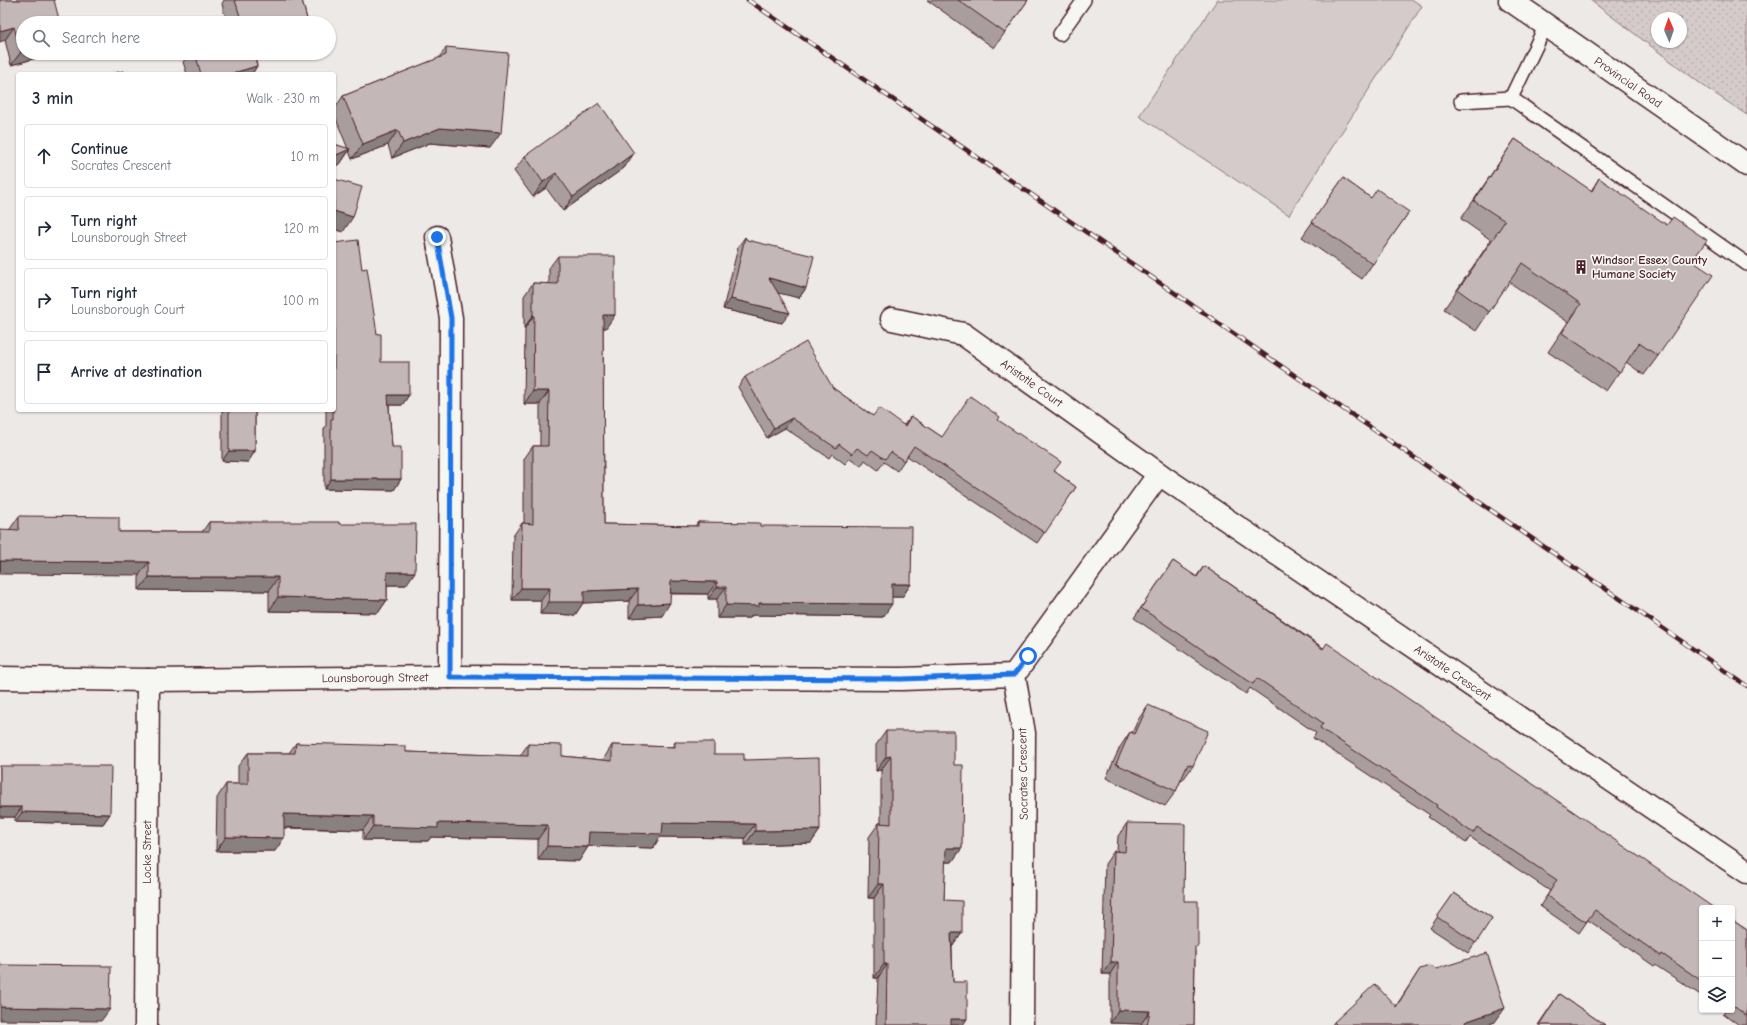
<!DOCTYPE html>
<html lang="en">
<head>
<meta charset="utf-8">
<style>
	:root { --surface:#fff; --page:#f2f2f3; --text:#1f2937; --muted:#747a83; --line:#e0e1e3 }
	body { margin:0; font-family:"Comic Neue",sans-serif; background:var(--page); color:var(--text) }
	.controls { position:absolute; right:12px; bottom:12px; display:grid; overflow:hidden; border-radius:4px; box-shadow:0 1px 3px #0004 }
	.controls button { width:36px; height:36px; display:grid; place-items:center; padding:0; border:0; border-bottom:1px solid var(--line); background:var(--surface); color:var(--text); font:20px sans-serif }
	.compass { position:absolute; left:1651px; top:12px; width:36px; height:36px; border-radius:50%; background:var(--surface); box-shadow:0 1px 3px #0004; rotate:358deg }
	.stop { position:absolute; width:12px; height:12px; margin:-9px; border:3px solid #1a73e8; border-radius:50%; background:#fff }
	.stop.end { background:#1a73e8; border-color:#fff; box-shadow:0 1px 4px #0008 }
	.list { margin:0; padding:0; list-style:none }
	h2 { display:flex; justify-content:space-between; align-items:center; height:52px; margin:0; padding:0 16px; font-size:17px }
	h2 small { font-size:13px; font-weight:400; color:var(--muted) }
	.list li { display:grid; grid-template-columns:26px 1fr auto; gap:12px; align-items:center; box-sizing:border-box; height:64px; margin:0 8px 8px; padding:0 8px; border:1px solid var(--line); border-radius:4px }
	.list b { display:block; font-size:15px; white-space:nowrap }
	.list p { margin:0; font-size:13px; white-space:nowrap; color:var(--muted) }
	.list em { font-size:13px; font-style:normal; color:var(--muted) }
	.icon { flex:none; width:22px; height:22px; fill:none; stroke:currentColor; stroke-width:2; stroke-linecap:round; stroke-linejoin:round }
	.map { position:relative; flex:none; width:1747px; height:1025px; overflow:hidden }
	.search { position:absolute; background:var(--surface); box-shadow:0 1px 3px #0004; left:16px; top:16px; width:320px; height:44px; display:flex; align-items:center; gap:10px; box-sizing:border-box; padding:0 14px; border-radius:22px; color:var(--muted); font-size:15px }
	.panel { position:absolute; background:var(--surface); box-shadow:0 1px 3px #0004; left:16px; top:72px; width:320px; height:340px; border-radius:4px }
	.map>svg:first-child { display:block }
	.grass { fill:url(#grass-dots); stroke:#8f757a; fill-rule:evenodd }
	.park { fill:#d4cbca; stroke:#8f757a }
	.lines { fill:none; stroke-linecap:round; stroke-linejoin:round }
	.service-casing { stroke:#4a1f2b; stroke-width:16 }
	.minor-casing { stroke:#4a1f2b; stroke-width:25 }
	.secondary-casing { stroke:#4a1f2b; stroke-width:25 }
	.service { stroke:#f6f6f2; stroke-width:13 }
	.minor { stroke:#f6f6f2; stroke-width:22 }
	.secondary { stroke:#f6f6f2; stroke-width:22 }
	.rail-casing { stroke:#4a1f2b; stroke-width:4.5 }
	.rail { stroke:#f6f6f2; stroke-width:3; stroke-dasharray:9; stroke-linecap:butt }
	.wall { fill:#a99d9d; stroke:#4a1f2b }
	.shaded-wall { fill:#898080; stroke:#4a1f2b }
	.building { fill:#c4b7b7; stroke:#4a1f2b }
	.route { stroke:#1a73e8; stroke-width:5 }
	.labels { text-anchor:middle; stroke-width:3.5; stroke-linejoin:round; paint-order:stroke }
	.street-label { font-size:12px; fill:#4a1f2b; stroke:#f6f6f2 }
	.poi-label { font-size:12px; font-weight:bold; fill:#4a1f2b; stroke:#f6f6f2; text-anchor:start }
</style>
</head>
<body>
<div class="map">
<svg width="1747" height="1025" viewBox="0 0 1747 1025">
	<defs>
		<pattern id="grass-dots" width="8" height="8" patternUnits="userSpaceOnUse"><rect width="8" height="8" fill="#d4cbca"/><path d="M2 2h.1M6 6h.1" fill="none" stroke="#b8aeae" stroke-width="1.8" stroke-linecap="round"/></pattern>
	</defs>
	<rect width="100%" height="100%" fill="#ece9e6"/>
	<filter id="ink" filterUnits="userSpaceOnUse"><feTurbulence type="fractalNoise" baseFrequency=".025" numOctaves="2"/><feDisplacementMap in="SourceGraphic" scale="8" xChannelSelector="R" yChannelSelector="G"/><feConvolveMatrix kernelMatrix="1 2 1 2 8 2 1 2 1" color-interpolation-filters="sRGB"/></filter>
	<g filter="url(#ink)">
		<path class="grass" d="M1590,0H1747V115L1705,87ZM1657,18H1681V42H1657Z"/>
		<polygon class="park" points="1217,0 1413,0 1422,6 1289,215 1139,116"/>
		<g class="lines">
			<defs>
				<g id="service">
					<polyline points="1546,25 1511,98 1747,264"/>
					<polyline points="1060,34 1084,0"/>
					<polyline points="1461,101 1511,98"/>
				</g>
				<g id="minor">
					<polyline points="437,237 451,318 450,677"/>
					<path id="s1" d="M892,319L963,334L1159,474L1747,872"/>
					<path id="s2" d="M0,678L148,680L450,677L902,679L1014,675"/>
					<path id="s3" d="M146,1025L148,680"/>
					<polyline points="1022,1025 1024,733 1014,675 1159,474"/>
				</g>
				<g id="secondary">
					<path id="s4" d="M1510,0L1747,165"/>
				</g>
			</defs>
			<use href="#service" class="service-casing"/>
			<use href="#minor" class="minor-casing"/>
			<use href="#secondary" class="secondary-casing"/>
			<use href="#service" class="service"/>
			<use href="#minor" class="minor"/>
			<use href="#secondary" class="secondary"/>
			<defs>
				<polyline id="rail" points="748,0 1747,686"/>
			</defs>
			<use href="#rail" class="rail-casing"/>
			<use href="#rail" class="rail"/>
		</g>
		<g class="wall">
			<polygon points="0,0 54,0 23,53 56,53 11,65 5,40"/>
			<polygon points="224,0 302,0 308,23 227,23 222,4"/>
			<polygon points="927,0 1028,0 994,48"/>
			<polygon points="446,47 490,148 430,143 392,158 388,145 352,159 349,151 340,164 334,166 334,144 348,149 334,114 334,110 343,96 439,58"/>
			<polygon points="190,53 254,53 257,66 252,74 187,74 183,62"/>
			<polygon points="1515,139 1591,191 1599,178 1692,261 1658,356 1644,375 1626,362 1606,391 1548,352 1568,322 1509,282 1476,331 1444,309 1491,240 1461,219"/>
			<polygon points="634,153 624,168 563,211 546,188 533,197 514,171 525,156"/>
			<polygon points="1343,178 1371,198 1409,212 1362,279 1302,237"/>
			<polygon points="745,237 747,240 806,288 799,298 778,292 782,323 723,309 738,247"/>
			<polygon points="558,256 606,328 603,328 604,524 695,526 698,522 760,526 911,584 902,597 892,597 883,617 752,615 750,618 717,618 717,599 708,599 708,594 671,594 662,616 629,618 629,601 583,603 575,615 540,614 541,600 512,600 513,536 522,523 524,523 524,459 533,446 540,446 540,404 524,404 525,328 524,328 524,296 533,283 549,284 549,268"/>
			<polygon points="362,269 377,334 381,362 409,395 402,405 389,405 392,447 401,479 394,490 324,489 324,429 326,426 326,410 334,410"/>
			<polygon points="745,377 833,388 873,416 904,425 911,416 942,437 998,420 1054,471 1076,487 1037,543 907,456 897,471 884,462 878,470 865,460 861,466 850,458 845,464 832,454 829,458 785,428 767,438 738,387"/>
			<polygon points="222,410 255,410 255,451 248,462 222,461"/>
			<polygon points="19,516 119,532 202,532 209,522 339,524 406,585 387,585 387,600 378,613 269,611 269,591 139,590 139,575 10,529"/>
			<polygon points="1173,561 1196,577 1204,566 1702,908 1702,996 1655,965 1654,966 1588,920 1579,933 1540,906 1550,891 1470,837 1466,843 1428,817 1430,815 1313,738 1316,733 1250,688 1246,694 1134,618"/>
			<polygon points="1148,705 1193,766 1182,781 1181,780 1176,791 1165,806 1106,778 1120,747 1130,732 1132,733 1138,720"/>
			<polygon points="886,731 954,765 962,848 952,862 945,862 944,900 962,933 952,947 953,982 963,1025 876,1025 878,978 874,978 874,898 868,898 869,837 879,823 881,823 881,770 876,771 876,745"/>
			<polygon points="675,742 714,754 744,760 820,830 811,843 745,845 745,838 660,837 653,848 588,846 579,861 538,860 538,839 431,837 428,841 363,840 363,830 284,828 275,851 216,851 217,798 226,784 238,784 238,766 248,753 289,753 296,743 406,752 520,756 528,744 562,756 603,760 612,745 672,747"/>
			<polygon points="0,766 110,814 103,824 15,822 15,817 0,817"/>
			<polygon points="1127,823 1184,901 1195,952 1194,1025 1141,1025 1141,1024 1110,1023 1110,974 1102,974 1105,864 1114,851 1117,851 1118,836"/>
			<polygon points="1454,893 1492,918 1468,953 1430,928"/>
			<polygon points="1732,920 1747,930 1747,1025 1739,1025 1723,1013 1725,1011 1724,1010 1732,1010"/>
			<polygon points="1420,969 1495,1022 1486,1025 1332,1025 1334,1022 1396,1006"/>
			<polygon points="1559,994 1605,1025 1538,1025"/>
		</g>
		<g class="shaded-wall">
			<polygon points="14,27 5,40 0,42 0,31"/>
			<polygon points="23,51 23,53 56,53 11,65 21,52"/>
			<polygon points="257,66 252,74 230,74"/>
			<polygon points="440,128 501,133 490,148 430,143 392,158 403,143"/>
			<polygon points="398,130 388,145 352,159 363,144"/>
			<polygon points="350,149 340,164 334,166 334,156"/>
			<polygon points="634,153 624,168 563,211 573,197"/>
			<polygon points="556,173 546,188 533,197 543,182"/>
			<polygon points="334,211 353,217 343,232 334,229"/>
			<polygon points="769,278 806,288 799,298 762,289"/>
			<polygon points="731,299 790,313 782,323 723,309"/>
			<polygon points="533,315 534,315 525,328 524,328"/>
			<polygon points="603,315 615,315 606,328 594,328"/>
			<polygon points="533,391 549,391 540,404 524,404"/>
			<polygon points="388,395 409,395 402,405 381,405"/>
			<polygon points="792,418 785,428 767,438 774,428"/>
			<polygon points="229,451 255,451 248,462 222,461"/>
			<polygon points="331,479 401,479 394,490 324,489"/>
			<polygon points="0,561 149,562 139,575 0,574"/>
			<polygon points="387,572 415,572 406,585 378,585"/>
			<polygon points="149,577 278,577 269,591 139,590"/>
			<polygon points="671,581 717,582 708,594 662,593"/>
			<polygon points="892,584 911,584 902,597 883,597"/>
			<polygon points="717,587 726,587 717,599 708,599"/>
			<polygon points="521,588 550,588 541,600 512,600"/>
			<polygon points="638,589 629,601 583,603 575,615 540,614 549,602 584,591"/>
			<polygon points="278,597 387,600 378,613 269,611"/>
			<polygon points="670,603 662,616 629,618 638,605"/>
			<polygon points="759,603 892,604 883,617 752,615 750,618 717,618 726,605"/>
			<polygon points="891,756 881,770 876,771 886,757"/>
			<polygon points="0,807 22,807 15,817 0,817"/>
			<polygon points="22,812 110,814 103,824 15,822"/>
			<polygon points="284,814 373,816 363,830 275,827"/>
			<polygon points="438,823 548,825 538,839 431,837 428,841 363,840 373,826"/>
			<polygon points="663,823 755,824 745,838 660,837 653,848 579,846 589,832"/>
			<polygon points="820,830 811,843 745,845 755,831"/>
			<polygon points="226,837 284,838 275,851 216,851"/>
			<polygon points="547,846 588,847 579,861 538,860"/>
			<polygon points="946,848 962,848 952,862 936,862"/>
			<polygon points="878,884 884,884 874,898 868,898"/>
			<polygon points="951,933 962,933 952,947"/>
			<polygon points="1111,962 1118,962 1110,974 1102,974"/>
			<polygon points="884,964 887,964 878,978 874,978"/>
			<polygon points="0,1007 110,1009 101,1021 0,1020"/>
			<polygon points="1505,1008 1495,1022 1486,1025 1463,1025 1465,1022"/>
			<polygon points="1118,1010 1150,1011 1141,1024 1110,1023"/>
			<polygon points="951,1019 967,1019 963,1025 947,1025"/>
		</g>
		<g class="building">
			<polygon points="0,0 54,0 60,23 23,23 23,51 21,52 14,27 0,31"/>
			<polygon points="235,0 302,0 308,23 242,23"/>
			<polygon points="958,0 1028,0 1005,33"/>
			<polygon points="446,47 508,53 501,133 440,128 403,143 398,130 363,144 343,96 446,55"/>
			<polygon points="195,53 254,53 257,66 230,74 201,74"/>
			<polygon points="123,71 123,74 111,74"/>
			<polygon points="599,103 634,153 573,197 556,173 543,182 525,156"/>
			<polygon points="1515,139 1592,191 1599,178 1667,225 1673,217 1707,240 1692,261 1713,275 1658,356 1639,343 1620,372 1562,333 1581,304 1522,263 1489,312 1458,290 1505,221 1474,201"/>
			<polygon points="334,144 350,149 334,156"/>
			<polygon points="1343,178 1371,198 1377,189 1409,212 1373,264 1312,222"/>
			<polygon points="334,179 362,187 353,217 334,211"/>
			<polygon points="745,237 747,240 814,256 806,288 769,278 790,313 731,299"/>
			<polygon points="358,240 362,269 367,268 377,334 381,334 381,362 409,362 409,395 388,395 392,447 401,447 401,479 331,479 331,419 333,419 333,410 334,410 334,243"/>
			<polygon points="558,256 615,256 615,315 603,315 604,524 698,526 698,522 760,523 760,526 912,527 911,584 892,584 892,604 759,603 759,606 726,605 726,587 717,587 717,582 671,581 670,603 638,605 638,589 584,591 584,602 549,602 550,588 521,588 522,523 533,524 533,446 548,446 549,391 533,391 534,315 533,315 533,283 558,284"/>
			<polygon points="806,342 833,388 873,416 879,408 905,426 911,416 942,437 970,396 1000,417 998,420 1061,462 1054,471 1076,487 1045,533 914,446 904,461 891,452 885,459 872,450 868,455 857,448 852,454 839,444 836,448 792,418 774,428 745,377"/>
			<rect x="229" y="410" width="26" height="41"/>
			<polygon points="19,516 119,517 119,532 209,532 209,522 339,522 339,524 416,524 415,572 387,572 387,600 278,597 278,577 149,577 149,562 0,561 0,571 0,529 19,530"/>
			<polygon points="1173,561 1197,577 1204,566 1323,649 1327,643 1714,908 1702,908 1702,981 1662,954 1661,956 1595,910 1586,922 1547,896 1557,880 1477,827 1473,833 1436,807 1437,805 1320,728 1323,723 1257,678 1253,684 1141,608"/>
			<polygon points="1148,705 1208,731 1193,766 1188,764 1176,791 1116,764 1130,732 1135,734"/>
			<polygon points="886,731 954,731 954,765 963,765 962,848 946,848 944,900 962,901 962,933 951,933 953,982 967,982 967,1019 951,1019 951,1025 886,1025 887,964 884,964 884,884 878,884 879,823 891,824 891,756 886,757"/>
			<polygon points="675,742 714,742 714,754 744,754 744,760 819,758 820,830 755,831 755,824 663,823 662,834 589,832 588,847 547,846 548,825 438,823 438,828 373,826 373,816 284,814 284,838 226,837 226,784 248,784 248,753 295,753 296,743 406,746 406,752 528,756 528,744 562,745 562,756 612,761 612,745 675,747"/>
			<polygon points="0,766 111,766 110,814 22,812 22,807 0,807"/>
			<polygon points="1127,823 1185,824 1184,901 1198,901 1198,947 1195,947 1194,1025 1147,1025 1150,1011 1118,1010 1118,962 1111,962 1114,851 1125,852"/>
			<polygon points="1454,893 1492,918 1476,943 1437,917"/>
			<polygon points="1732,920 1747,930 1747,1016 1732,1005"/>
			<polygon points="1487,953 1505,1008 1465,1022 1466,1025 1337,1025 1334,1022 1375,984 1396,1007 1420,969 1429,966 1436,969"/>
			<polygon points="0,962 0,965 111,966 110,1009 0,1007"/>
			<polygon points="1559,994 1605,1025 1539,1025"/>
		</g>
	</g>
	<g class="lines" filter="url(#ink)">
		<polyline class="route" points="437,237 451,318 450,677 902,679 1014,675 1028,656"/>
	</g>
	<defs>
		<symbol id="building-bare" viewBox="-9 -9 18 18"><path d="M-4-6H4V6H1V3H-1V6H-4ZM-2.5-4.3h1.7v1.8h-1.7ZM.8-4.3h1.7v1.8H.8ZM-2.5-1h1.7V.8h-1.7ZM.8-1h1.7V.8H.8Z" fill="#4a1f2b" stroke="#f6f6f2" stroke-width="2.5" paint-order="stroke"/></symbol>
	</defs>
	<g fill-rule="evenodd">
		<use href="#building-bare" x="1571" y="257" width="20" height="20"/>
	</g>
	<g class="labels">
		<g class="street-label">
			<text dy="4" stroke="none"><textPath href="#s4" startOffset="144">Provincial Road</textPath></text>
			<text dy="4" stroke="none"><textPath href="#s1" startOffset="157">Aristotle Court</textPath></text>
			<text dy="4" stroke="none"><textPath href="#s1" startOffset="668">Aristotle Crescent</textPath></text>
			<text dy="4" stroke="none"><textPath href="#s2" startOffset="375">Lounsborough Street</textPath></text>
			<text transform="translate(1023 774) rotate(-91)" y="4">Socrates Crescent</text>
			<text dy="4" stroke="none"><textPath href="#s3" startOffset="173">Locke Street</textPath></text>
		</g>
		<g class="poi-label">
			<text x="1592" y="264">Windsor Essex County<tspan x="1592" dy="14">Humane Society</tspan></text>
		</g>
	</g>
</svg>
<div class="controls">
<button>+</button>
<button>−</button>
<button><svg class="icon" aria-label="layers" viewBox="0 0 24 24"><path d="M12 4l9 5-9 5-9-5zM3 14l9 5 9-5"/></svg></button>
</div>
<svg class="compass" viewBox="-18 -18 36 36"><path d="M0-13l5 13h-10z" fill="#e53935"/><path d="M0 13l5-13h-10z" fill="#747a83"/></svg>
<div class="stop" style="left:1028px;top:656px"></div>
<div class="stop end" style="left:437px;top:237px"></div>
<div class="search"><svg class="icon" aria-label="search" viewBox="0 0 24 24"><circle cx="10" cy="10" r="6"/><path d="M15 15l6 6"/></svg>Search here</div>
<section class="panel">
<h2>3 min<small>Walk · 230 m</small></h2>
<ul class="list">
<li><svg class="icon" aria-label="ahead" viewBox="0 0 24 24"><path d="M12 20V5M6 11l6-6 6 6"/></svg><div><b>Continue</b><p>Socrates Crescent</p></div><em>10 m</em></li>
<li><svg class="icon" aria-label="right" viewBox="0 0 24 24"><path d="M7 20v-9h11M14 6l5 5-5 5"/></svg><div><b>Turn right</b><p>Lounsborough Street</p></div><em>120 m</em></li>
<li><svg class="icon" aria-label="right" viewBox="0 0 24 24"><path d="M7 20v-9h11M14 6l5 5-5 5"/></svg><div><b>Turn right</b><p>Lounsborough Court</p></div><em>100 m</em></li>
<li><svg class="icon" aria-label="arrive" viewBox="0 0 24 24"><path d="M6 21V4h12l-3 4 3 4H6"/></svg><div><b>Arrive at destination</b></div></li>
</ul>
</section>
</div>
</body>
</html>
